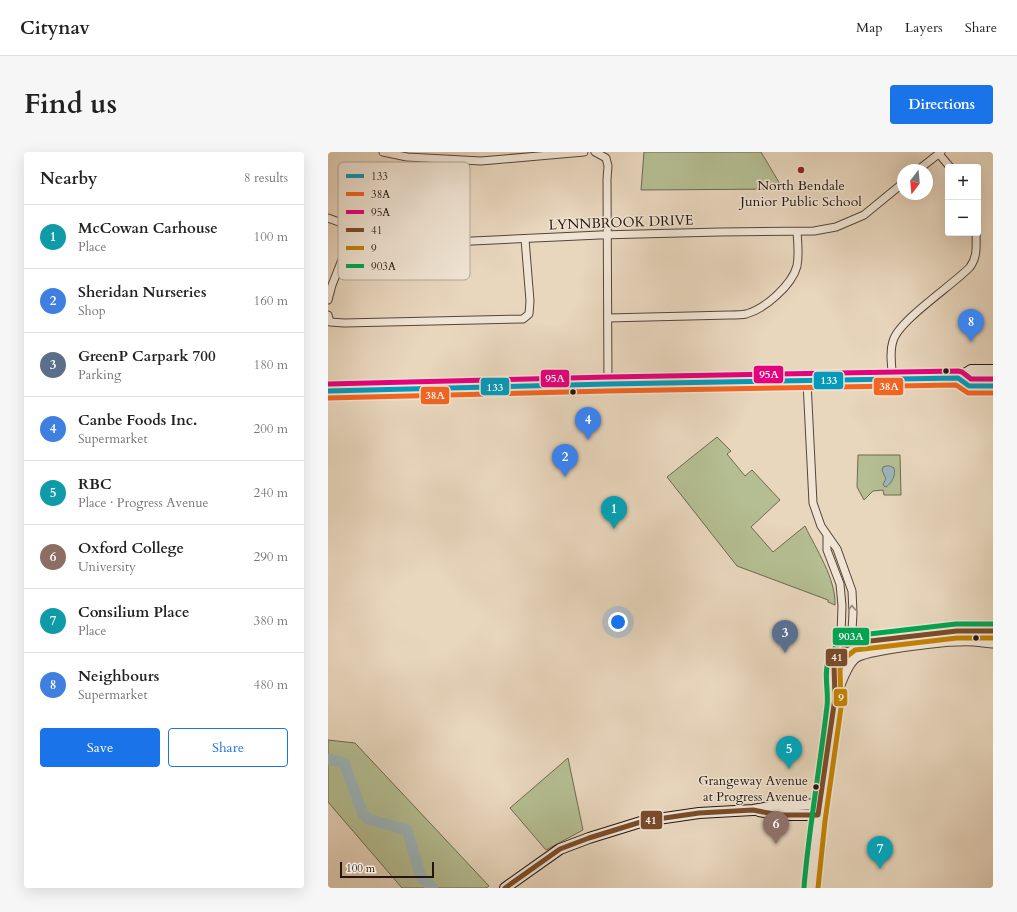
<!DOCTYPE html>
<html lang="en">
<head>
<meta charset="utf-8">
<style>
	:root { --surface:#fff; --page:#f6f6f6; --text:#222; --muted:#767676; --line:#e0e0e0; --accent:#1a73e8 }
	body { margin:0; font-family:Cardo,serif; background:var(--page); color:var(--text) }
	.controls { position:absolute; right:12px; top:12px; display:grid; overflow:hidden; border-radius:4px; box-shadow:0 4px 16px #0002 }
	.controls button { width:36px; height:36px; display:grid; place-items:center; padding:0; border:0; border-bottom:1px solid var(--line); background:var(--surface); color:var(--text); font:20px sans-serif }
	.compass { position:absolute; left:569px; top:12px; width:36px; height:36px; border-radius:50%; background:var(--surface); box-shadow:0 4px 16px #0002; rotate:196deg }
	.scale { position:absolute; left:12px; bottom:10px; width:94px; box-sizing:border-box; padding-left:4px; border:2px solid #241510; border-top:0; font-size:11px; line-height:14px; white-space:nowrap; color:#241510; -webkit-text-stroke:3px #f0e4d4; paint-order:stroke }
	.you { position:absolute; left:290px; top:470px; width:14px; height:14px; margin:-10px; border:3px solid #fff; border-radius:50%; background:#1a73e8; box-shadow:0 0 0 6px #1a73e833 }
	.badge { display:grid; place-items:center; width:26px; height:26px; border-radius:50%; background:var(--accent); color:#fff; font-size:13px; font-weight:700 }
	.pin { position:absolute; translate:-50% -33px; filter:drop-shadow(0 1px 2px #0008) }
	.pin::after { content:''; position:absolute; top:21px; width:14px; height:12px; background:inherit; clip-path:polygon(0 0,100% 0,50% 100%) }
	.list { margin:0; padding:0; list-style:none }
	h2 { display:flex; justify-content:space-between; align-items:center; height:52px; margin:0; padding:0 16px; font-size:17px }
	h2 small { font-size:13px; font-weight:400; color:var(--muted) }
	.list li { display:grid; grid-template-columns:26px 1fr auto; gap:12px; align-items:center; box-sizing:border-box; height:64px; padding:0 16px; border-top:1px solid var(--line) }
	.list b { display:block; font-size:15px; white-space:nowrap }
	.list p { margin:0; font-size:13px; white-space:nowrap; color:var(--muted) }
	.list em { font-size:13px; font-style:normal; color:var(--muted) }
	.actions { display:flex; gap:8px; padding:12px 16px }
	.actions a { flex:1; padding:9px 0; border:1px solid var(--accent); border-radius:4px; text-align:center; font-size:14px; color:var(--accent) }
	.actions .main { background:var(--accent); color:#fff }
	.map { position:relative; flex:none; width:665px; height:736px; overflow:hidden; border-radius:4px }
	header { display:flex; align-items:center; gap:24px; box-sizing:border-box; height:56px; padding:0 20px; background:var(--surface); border-bottom:1px solid var(--line) }
	header strong { font-size:19px }
	nav { display:flex; gap:22px; margin-inline-start:auto; font-size:14px }
	.intro { display:flex; align-items:center; justify-content:space-between; box-sizing:border-box; height:96px; padding:0 24px }
	h1 { margin:0; font-size:28px }
	.button { padding:10px 18px; border-radius:4px; background:var(--accent); color:#fff; font-size:14px; font-weight:700 }
	main { display:flex; gap:24px; padding:0 24px }
	aside { flex:1; background:var(--surface); border-radius:4px; box-shadow:0 4px 16px #0002 }
	.map>svg:first-child { display:block }
	.green { fill:#b4be92; stroke:#6c6a51 }
	.water { fill:#9cb6bc; stroke:#6c7677 }
	.lines { fill:none; stroke-linecap:round; stroke-linejoin:round }
	.river { stroke:#9cb6bc; stroke-width:11 }
	.minor-casing { stroke:#55453b; stroke-width:9 }
	.tertiary-casing { stroke:#55453b; stroke-width:11 }
	.secondary-casing { stroke:#241510; stroke-width:12 }
	.minor { stroke:#f0e4d4; stroke-width:7 }
	.tertiary { stroke:#f0e4d4; stroke-width:9 }
	.secondary { stroke:#f0e4d4; stroke-width:10 }
	.bus-1-casing { stroke:#f0e4d4; stroke-width:8 }
	.bus-2-casing { stroke:#f0e4d4; stroke-width:8 }
	.bus-3-casing { stroke:#f0e4d4; stroke-width:8 }
	.bus-4-casing { stroke:#f0e4d4; stroke-width:8 }
	.bus-5-casing { stroke:#f0e4d4; stroke-width:8 }
	.bus-6-casing { stroke:#f0e4d4; stroke-width:8 }
	.bus-1 { stroke:#049abb; stroke-width:5 }
	.bus-2 { stroke:#f26522; stroke-width:5 }
	.bus-3 { stroke:#e5007d; stroke-width:5 }
	.bus-4 { stroke:#7a4b2a; stroke-width:5 }
	.bus-5 { stroke:#c28204; stroke-width:5 }
	.bus-6 { stroke:#00a651; stroke-width:5 }
	.oneway { stroke:#94877c }
	.poi-dot { fill:#8f2418; stroke:#f0e4d4; stroke-width:1.5 }
	.bus-dot { fill:#241510; stroke:#f0e4d4; stroke-width:1.5 }
	.labels { text-anchor:middle; stroke-width:3; stroke-linejoin:round; paint-order:stroke }
	.bus-label { font-size:13px; fill:#241510; stroke:#f0e4d4; text-anchor:end }
	.poi-label { font-size:14px; fill:#241510; stroke:#f0e4d4 }
	.street-label { font-size:14px; fill:#241510; stroke:#f0e4d4 }
	.key { fill:#f0e4d4; stroke:#b3a699; stroke-width:1 }
	.key-label { font-size:11px; fill:#241510 }
	.line-badge { stroke:#f0e4d4; stroke-width:1.5 }
	.badge-label { font-size:11px; text-anchor:middle; font-weight:bold; fill:#fff }
</style>
</head>
<body>
<header>
<strong>Citynav</strong>
<nav><a>Map</a><a>Layers</a><a>Share</a></nav>
</header>
<div class="intro"><h1>Find us</h1><a class="button">Directions</a></div>
<main>
<aside>
<h2>Nearby<small>8 results</small></h2>
<ul class="list">
<li><span class="badge" style="background:#0f9aa8">1</span><div><b>McCowan Carhouse</b><p>Place</p></div><em>100 m</em></li>
<li><span class="badge" style="background:#3f7fe0">2</span><div><b>Sheridan Nurseries</b><p>Shop</p></div><em>160 m</em></li>
<li><span class="badge" style="background:#5c6f8a">3</span><div><b>GreenP Carpark 700</b><p>Parking</p></div><em>180 m</em></li>
<li><span class="badge" style="background:#3f7fe0">4</span><div><b>Canbe Foods Inc.</b><p>Supermarket</p></div><em>200 m</em></li>
<li><span class="badge" style="background:#0f9aa8">5</span><div><b>RBC</b><p>Place · Progress Avenue</p></div><em>240 m</em></li>
<li><span class="badge" style="background:#8d6e63">6</span><div><b>Oxford College</b><p>University</p></div><em>290 m</em></li>
<li><span class="badge" style="background:#0f9aa8">7</span><div><b>Consilium Place</b><p>Place</p></div><em>380 m</em></li>
<li><span class="badge" style="background:#3f7fe0">8</span><div><b>Neighbours</b><p>Supermarket</p></div><em>480 m</em></li>
</ul>
<div class="actions"><a class="main">Save</a><a>Share</a></div>
</aside>
<div class="map">
<svg width="665" height="736" viewBox="0 0 665 736">
	<rect width="100%" height="100%" fill="#e8d6bd"/>
	<filter id="stains"><feTurbulence type="fractalNoise" baseFrequency=".005" numOctaves="4"/><feColorMatrix values="0 0 0 0 .2 0 0 0 0 .09 0 0 0 0 .02 0 0 0 .5 -.17"/></filter>
	<radialGradient id="worn" r=".72"><stop offset=".6" stop-color="#630" stop-opacity="0"/><stop offset="1" stop-color="#630" stop-opacity=".3"/></radialGradient>
	<g class="green">
		<polygon points="316,0 433,0 455,37 313,38"/>
		<path d="M389,285L403,299L399,302L417,324L424,318L452,348L423,375L445,400L477,374C488,397 508,427 507,453L500,450V448L409,414L339,325Z"/>
		<polygon points="530,303 572,303 573,343 556,343 555,338 545,339 536,348 529,335"/>
		<polygon points="0,588 27,591 161,734 158,736 74,736 0,650"/>
		<polygon points="240,606 255,678 218,698 182,656"/>
	</g>
	<path class="water" d="M558,314H562L566,316C568,323 564,331 558,335L556,334L555,332L558,327L554,318L555,315Z"/>
	<g class="lines">
		<polyline class="river" points="0,607 16,611 35,662 40,667 79,678 93,725 105,736"/>
		<defs>
			<g id="minor">
				<polyline points="55,0 79,5 153,9 256,0"/>
				<polyline points="267,0 278,6 280,14 279,27 280,232"/>
				<polyline points="611,2 622,15"/>
				<polyline points="590,18 613,0"/>
				<polyline points="0,66 44,82 84,89 123,90 272,83 392,80 486,79 508,75 536,63 575,31"/>
				<polyline points="0,148 4,133 27,75"/>
				<polyline points="0,163 2,170 16,171 195,167 201,162 202,149 197,87"/>
				<path d="M280,166L402,163C407,163 413,163 418,162C437,157 464,133 469,114C471,103 470,91 469,80"/>
				<path d="M565,228C564,216 561,201 565,189C571,168 625,133 642,115C650,104 648,93 648,81"/>
				<polyline points="479,230 485,351 493,374 509,397 524,439 525,461 524,479 518,494"/>
				<polyline points="499,385 499,398 512,432 514,454 513,483 518,494 527,506"/>
			</g>
			<g id="tertiary">
				<path d="M508,543C513,532 517,516 526,507C535,498 615,489 631,489C642,488 654,490 665,491"/>
				<path d="M483,736C487,675 498,615 506,555C508,542 503,523 506,512C509,501 516,495 525,491L629,479H665"/>
			</g>
			<g id="secondary">
				<polyline points="630,226 641,234 665,234"/>
				<polyline points="0,239 280,232 565,228 630,226 643,218 665,218"/>
				<polyline points="431,659 451,663 490,663"/>
				<polyline points="177,736 232,697 261,686 316,669 371,661 425,658 447,654 493,652"/>
			</g>
		</defs>
		<use href="#minor" class="minor-casing"/>
		<use href="#tertiary" class="tertiary-casing"/>
		<use href="#secondary" class="secondary-casing"/>
		<use href="#minor" class="minor"/>
		<use href="#tertiary" class="tertiary"/>
		<use href="#secondary" class="secondary"/>
		<defs>
			<polyline id="bus-1" points="0,239 280,232 630,226 641,234 665,234"/>
			<polyline id="bus-2" points="0,246 280,239 628,233 640,241 665,241"/>
			<polyline id="bus-3" points="0,232 280,225 630,219 634,220 643,227 665,227"/>
			<polyline id="bus-4" points="177,736 232,697 261,686 316,669 371,661 425,658 451,663 490,663 507,546 506,513 510,502 518,494 525,491 629,479 665,479"/>
			<polyline id="bus-5" points="490,736 497,669 513,556 512,517 517,506 527,498 629,486 665,486"/>
			<path id="bus-6" d="M476,735C481,675 492,615 499,554C501,539 495,522 501,506C505,496 514,488 524,484L628,472H665"/>
		</defs>
		<use href="#bus-1" class="bus-1-casing"/>
		<use href="#bus-2" class="bus-2-casing"/>
		<use href="#bus-3" class="bus-3-casing"/>
		<use href="#bus-4" class="bus-4-casing"/>
		<use href="#bus-5" class="bus-5-casing"/>
		<use href="#bus-6" class="bus-6-casing"/>
		<use href="#bus-1" class="bus-1"/>
		<use href="#bus-2" class="bus-2"/>
		<use href="#bus-3" class="bus-3"/>
		<use href="#bus-4" class="bus-4"/>
		<use href="#bus-5" class="bus-5"/>
		<use href="#bus-6" class="bus-6"/>
	</g>
	<defs><path id="oneway-chevron" d="M-2-3.5L2.5 0L-2 3.5" fill="none" stroke-width="1.6" stroke-linecap="round" stroke-linejoin="round"/></defs>
	<use class="oneway" href="#oneway-chevron" transform="translate(524 456) rotate(-91)"/>
	<circle class="poi-dot" cx="473" cy="18" r="4"/>
	<g class="bus-dot">
		<circle cx="618" cy="219" r="3.5"/>
		<circle cx="245" cy="240" r="3.5"/>
		<circle cx="648" cy="486" r="3.5"/>
		<circle cx="488" cy="635" r="3.5"/>
	</g>
	<g class="labels">
		<g class="bus-label">
			<text x="480" y="633">Grangeway Avenue<tspan x="480" dy="16">at Progress Avenue</tspan></text>
		</g>
		<g class="poi-label">
			<text x="473" y="38">North Bendale<tspan x="473" dy="16">Junior Public School</tspan></text>
		</g>
		<g class="street-label">
			<text transform="translate(293 70) rotate(-2)" y="5">LYNNBROOK DRIVE</text>
		</g>
	</g>
	<rect x="10" y="10" width="132" height="118" rx="6" class="key"/>
	<rect x="18" y="22" width="18" height="4" fill="#049abb"/>
	<rect x="18" y="40" width="18" height="4" fill="#f26522"/>
	<rect x="18" y="58" width="18" height="4" fill="#e5007d"/>
	<rect x="18" y="76" width="18" height="4" fill="#7a4b2a"/>
	<rect x="18" y="94" width="18" height="4" fill="#c28204"/>
	<rect x="18" y="112" width="18" height="4" fill="#00a651"/>
	<g class="key-label">
		<text x="43" y="28">133</text>
		<text x="43" y="46">38A</text>
		<text x="43" y="64">95A</text>
		<text x="43" y="82">41</text>
		<text x="43" y="100">9</text>
		<text x="43" y="118">903A</text>
	</g>
	<g class="line-badge">
		<rect x="425" y="213" width="31" height="19" rx="4" fill="#e5007d"/>
		<rect x="212" y="217" width="30" height="19" rx="4" fill="#e5007d"/>
		<rect x="485" y="219" width="31" height="19" rx="4" fill="#049abb"/>
		<rect x="545" y="225" width="31" height="19" rx="4" fill="#f26522"/>
		<rect x="152" y="225" width="30" height="19" rx="4" fill="#049abb"/>
		<rect x="92" y="234" width="30" height="19" rx="4" fill="#f26522"/>
		<rect x="504" y="475" width="38" height="19" rx="4" fill="#00a651"/>
		<rect x="497" y="496" width="23" height="19" rx="4" fill="#7a4b2a"/>
		<rect x="505" y="536" width="15" height="19" rx="4" fill="#c28204"/>
		<rect x="312" y="658" width="23" height="20" rx="4" fill="#7a4b2a"/>
	</g>
	<g class="badge-label">
		<text x="441" y="226">95A</text>
		<text x="227" y="230">95A</text>
		<text x="501" y="232">133</text>
		<text x="561" y="238">38A</text>
		<text x="167" y="239">133</text>
		<text x="107" y="247">38A</text>
		<text x="523" y="488">903A</text>
		<text x="509" y="509">41</text>
		<text x="513" y="549">9</text>
		<text x="323" y="672">41</text>
	</g>
	<rect width="100%" height="100%" filter="url(#stains)"/>
	<rect width="100%" height="100%" fill="url(#worn)"/>
</svg>
<div class="controls">
<button>+</button>
<button>−</button>
</div>
<svg class="compass" viewBox="-18 -18 36 36"><path d="M0-13l5 13h-10z" fill="#e53935"/><path d="M0 13l5-13h-10z" fill="#767676"/></svg>
<div class="scale">100 m</div>
<div class="you"></div>
<div class="pin badge" style="left:286px;top:377px;background:#0f9aa8">1</div>
<div class="pin badge" style="left:237px;top:325px;background:#3f7fe0">2</div>
<div class="pin badge" style="left:457px;top:501px;background:#5c6f8a">3</div>
<div class="pin badge" style="left:260px;top:288px;background:#3f7fe0">4</div>
<div class="pin badge" style="left:461px;top:617px;background:#0f9aa8">5</div>
<div class="pin badge" style="left:448px;top:692px;background:#8d6e63">6</div>
<div class="pin badge" style="left:552px;top:717px;background:#0f9aa8">7</div>
<div class="pin badge" style="left:643px;top:190px;background:#3f7fe0">8</div>
</div>
</main>
</body>
</html>
